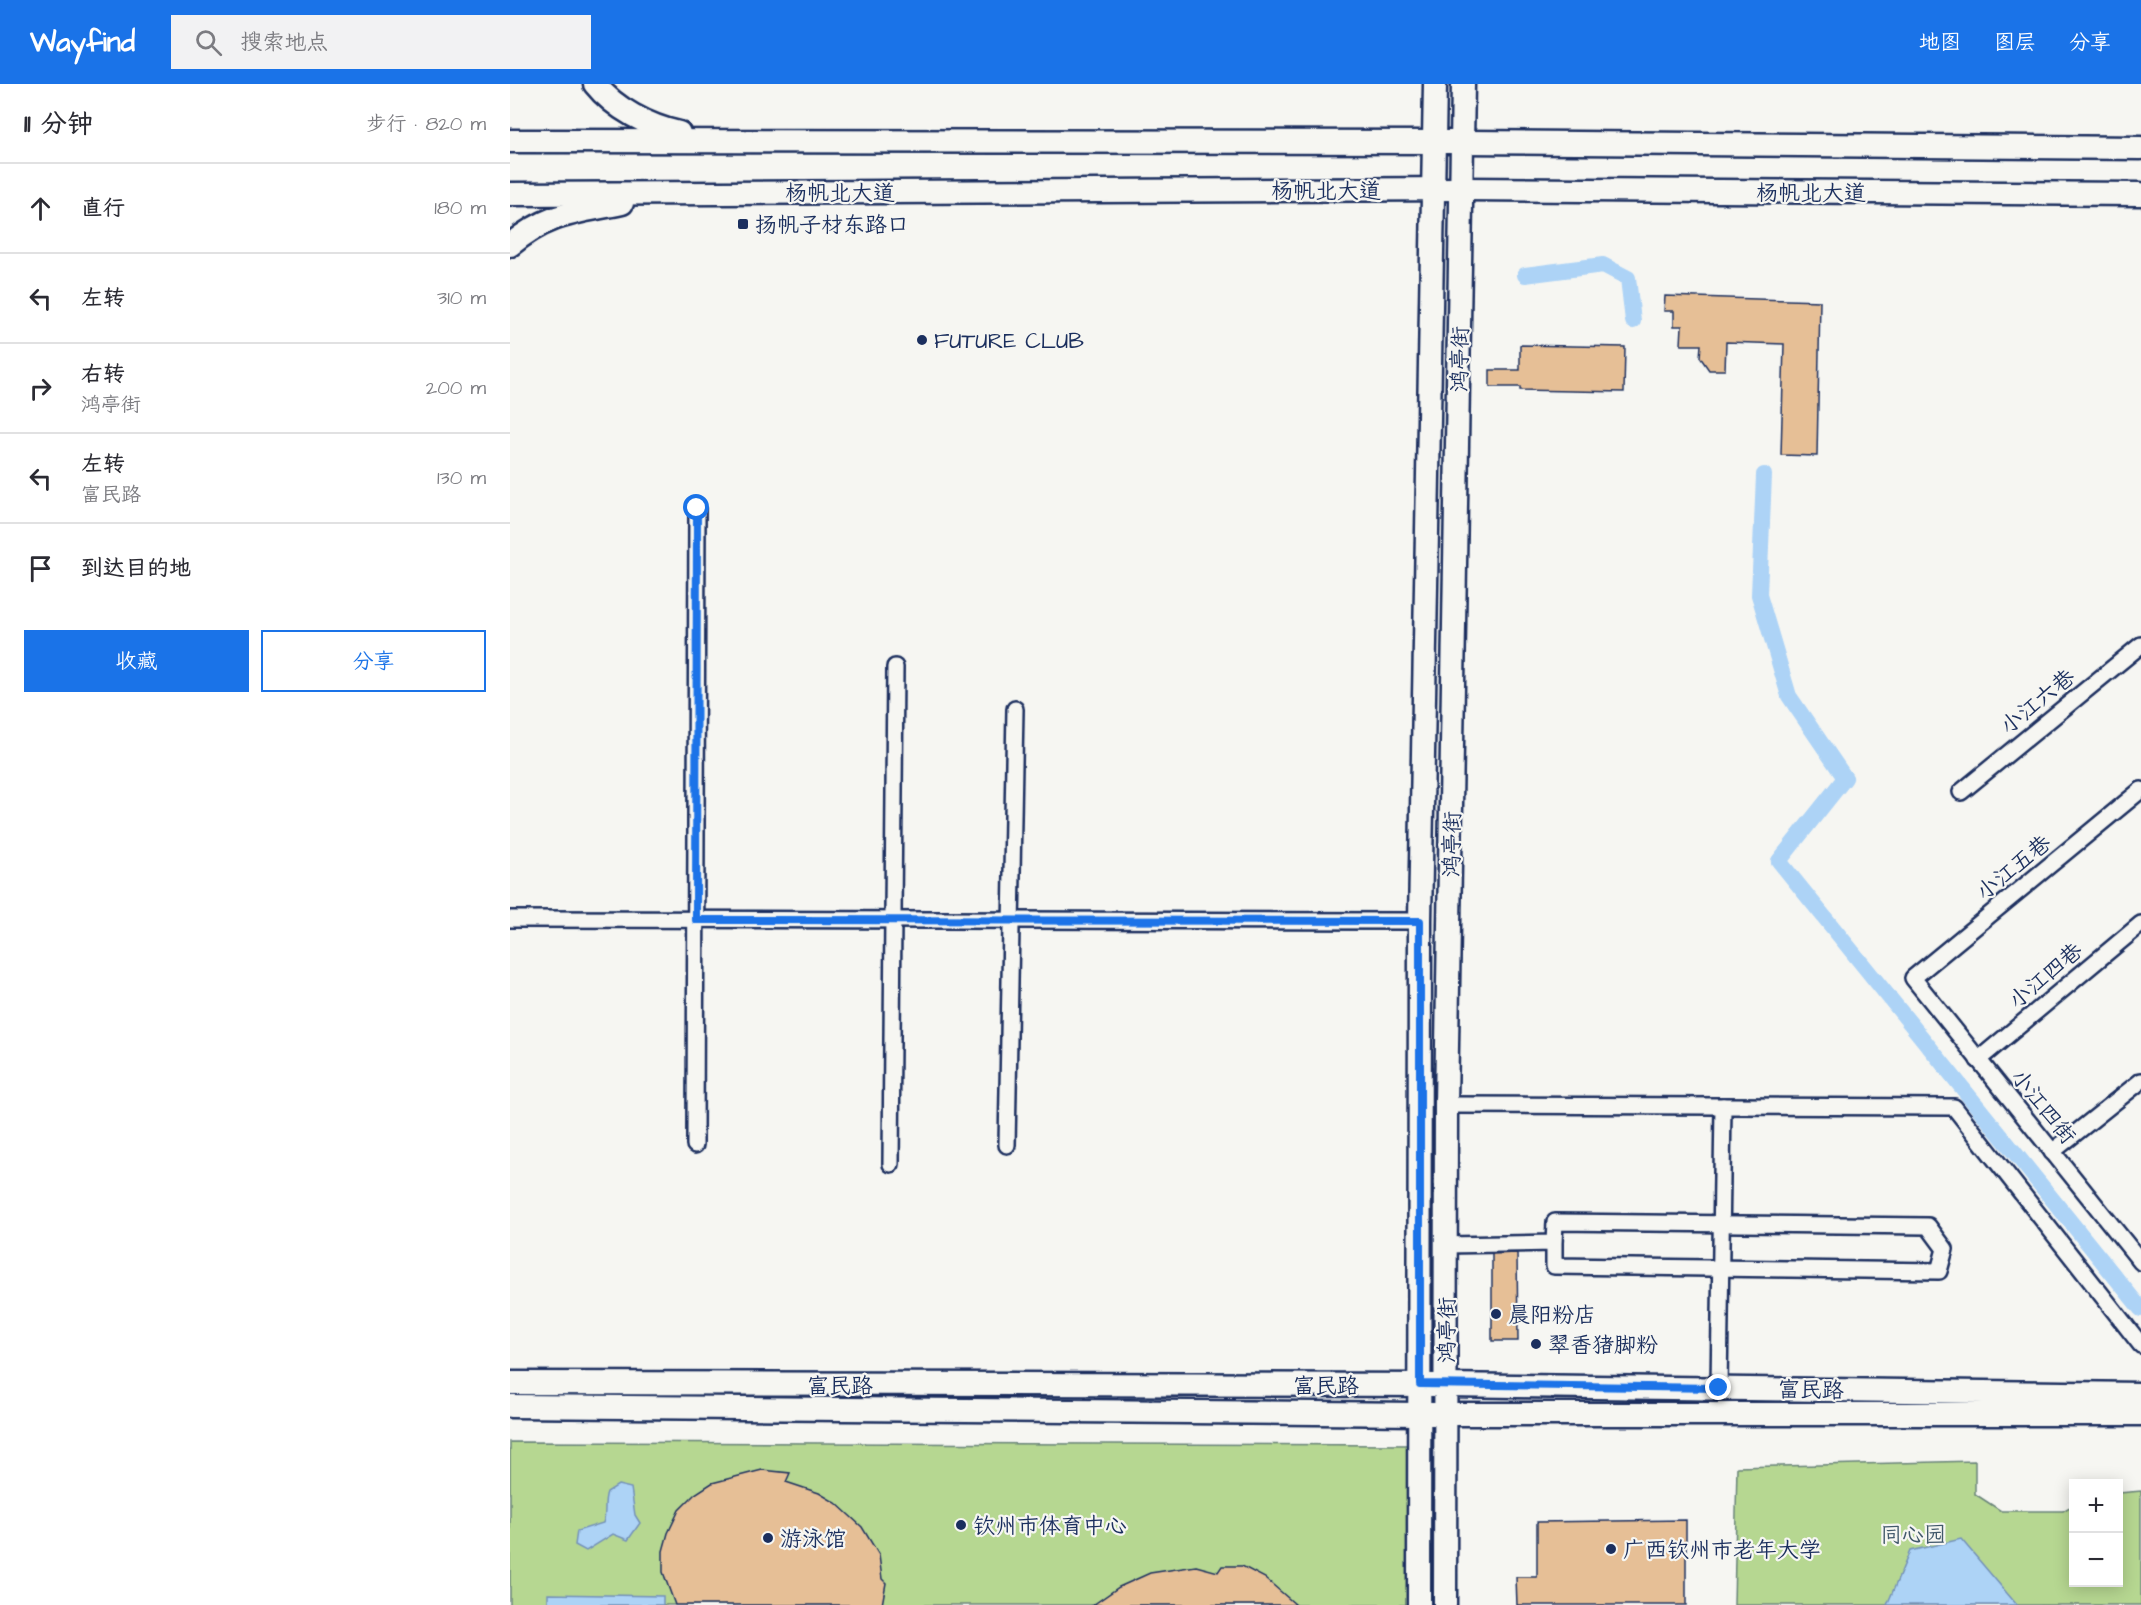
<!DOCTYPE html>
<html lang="zh">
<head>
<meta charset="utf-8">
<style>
	:root { --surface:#fff; --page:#f2f2f3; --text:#2b2b33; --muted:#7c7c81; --line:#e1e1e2; --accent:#1a73e8 }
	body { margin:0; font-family:"Architects Daughter","LXGW WenKai TC",sans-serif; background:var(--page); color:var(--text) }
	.controls { position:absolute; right:18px; bottom:18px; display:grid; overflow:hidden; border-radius:0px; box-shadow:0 3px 15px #0003 }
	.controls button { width:54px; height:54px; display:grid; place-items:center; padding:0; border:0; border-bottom:2px solid var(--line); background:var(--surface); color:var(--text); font:30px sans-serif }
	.stop { position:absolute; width:18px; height:18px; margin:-14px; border:4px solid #1a73e8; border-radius:50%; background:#fff }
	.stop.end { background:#1a73e8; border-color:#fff; box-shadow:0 2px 6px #0008 }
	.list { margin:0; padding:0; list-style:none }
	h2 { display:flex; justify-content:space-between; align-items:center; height:78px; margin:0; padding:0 24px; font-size:26px }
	h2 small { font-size:20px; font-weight:400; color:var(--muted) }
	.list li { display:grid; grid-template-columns:39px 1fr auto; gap:18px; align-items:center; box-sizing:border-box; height:90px; padding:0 24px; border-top:2px solid var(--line) }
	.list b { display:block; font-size:22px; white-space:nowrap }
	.list p { margin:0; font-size:20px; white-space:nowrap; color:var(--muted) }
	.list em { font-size:20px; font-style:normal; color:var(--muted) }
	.actions { display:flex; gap:12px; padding:18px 24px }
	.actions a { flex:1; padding:14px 0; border:2px solid var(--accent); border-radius:0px; text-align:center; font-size:21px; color:var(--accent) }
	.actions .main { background:var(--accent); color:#fff }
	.icon { flex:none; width:33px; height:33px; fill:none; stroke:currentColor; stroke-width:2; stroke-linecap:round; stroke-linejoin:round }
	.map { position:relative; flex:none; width:1631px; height:1521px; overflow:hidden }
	header { display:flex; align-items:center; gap:36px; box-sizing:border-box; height:84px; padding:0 30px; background:var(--accent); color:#fff }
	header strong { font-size:28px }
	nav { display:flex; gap:33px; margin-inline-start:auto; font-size:21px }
	.search { width:420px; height:54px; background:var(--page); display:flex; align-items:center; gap:15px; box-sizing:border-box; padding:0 21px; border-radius:0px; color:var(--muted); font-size:22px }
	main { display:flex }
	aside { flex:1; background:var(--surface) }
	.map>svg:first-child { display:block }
	.green { fill:#b6d791; stroke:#688378; stroke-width:1.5 }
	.water { fill:#add3f6; stroke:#7391b9; stroke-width:1.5 }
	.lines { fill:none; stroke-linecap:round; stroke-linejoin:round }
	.canal { stroke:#add3f6; stroke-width:16 }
	.building { fill:#e6bf96; stroke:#1b2f5e; stroke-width:1.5 }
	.street-casing { stroke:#1b2f5e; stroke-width:20 }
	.secondary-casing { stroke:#1b2f5e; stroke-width:27 }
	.street { stroke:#f6f6f2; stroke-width:15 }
	.secondary { stroke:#f6f6f2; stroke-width:22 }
	.route { stroke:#1a73e8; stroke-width:8 }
	.poi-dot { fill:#1b2f5e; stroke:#f6f6f2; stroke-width:2 }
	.labels { text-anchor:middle; stroke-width:4.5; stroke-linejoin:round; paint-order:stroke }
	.street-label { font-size:22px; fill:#1b2f5e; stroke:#f6f6f2 }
	.poi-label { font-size:22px; fill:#1b2f5e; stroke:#f6f6f2; text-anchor:start }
	.park-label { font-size:22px; fill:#42596b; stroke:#f6f6f2 }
</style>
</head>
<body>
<header>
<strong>Wayfind</strong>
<div class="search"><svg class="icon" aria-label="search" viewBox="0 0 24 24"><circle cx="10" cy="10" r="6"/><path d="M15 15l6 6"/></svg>搜索地点</div>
<nav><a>地图</a><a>图层</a><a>分享</a></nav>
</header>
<main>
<aside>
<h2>11 分钟<small>步行 · 820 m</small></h2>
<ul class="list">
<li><svg class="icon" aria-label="ahead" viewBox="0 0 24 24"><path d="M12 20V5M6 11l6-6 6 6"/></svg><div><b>直行</b></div><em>180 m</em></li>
<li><svg class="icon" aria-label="left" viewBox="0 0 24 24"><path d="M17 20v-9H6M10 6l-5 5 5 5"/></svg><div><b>左转</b></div><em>310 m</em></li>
<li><svg class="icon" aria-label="right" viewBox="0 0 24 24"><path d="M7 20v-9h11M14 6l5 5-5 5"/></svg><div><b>右转</b><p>鸿亭街</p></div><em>200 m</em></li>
<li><svg class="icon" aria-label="left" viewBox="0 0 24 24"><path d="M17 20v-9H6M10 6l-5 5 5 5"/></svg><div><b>左转</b><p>富民路</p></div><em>130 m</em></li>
<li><svg class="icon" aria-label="arrive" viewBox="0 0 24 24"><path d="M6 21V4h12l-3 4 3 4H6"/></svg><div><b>到达目的地</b></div></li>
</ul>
<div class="actions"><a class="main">收藏</a><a>分享</a></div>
</aside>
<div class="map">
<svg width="1631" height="1521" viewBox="0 0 1631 1521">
	<rect width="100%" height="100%" fill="#f6f6f2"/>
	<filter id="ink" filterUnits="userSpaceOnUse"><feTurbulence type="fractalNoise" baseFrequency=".0167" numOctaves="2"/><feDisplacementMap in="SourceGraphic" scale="12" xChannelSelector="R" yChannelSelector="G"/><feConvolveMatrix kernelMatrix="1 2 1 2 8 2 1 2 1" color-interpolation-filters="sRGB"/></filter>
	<g filter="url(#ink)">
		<g class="green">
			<polygon points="0,1358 902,1361 901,1521 0,1521"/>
			<polygon points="1465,1377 1465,1410 1491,1427 1553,1427 1563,1421 1564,1498 1608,1498 1609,1409 1631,1407 1631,1521 1224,1521 1227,1383"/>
		</g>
		<g class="water">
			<path d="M108,1401L121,1404L125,1431L130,1439L118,1456L103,1450L76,1467L65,1461L67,1447L93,1439C97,1428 93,1419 97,1408Z"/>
			<polygon points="1451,1455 1507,1521 1377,1521 1400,1467"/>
			<polygon points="38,1510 153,1512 153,1521 38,1521"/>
		</g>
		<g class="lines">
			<g class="canal">
				<polyline points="1015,191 1093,181 1118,194 1123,237"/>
				<polyline points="1254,391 1249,511 1279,612 1335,694 1269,777 1631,1225"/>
			</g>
		</g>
		<g class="building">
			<polygon points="1155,212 1310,217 1307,372 1271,371 1274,260 1216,258 1215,286 1199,286 1190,273 1191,261 1171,261 1172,242 1164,242 1164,227 1154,227"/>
			<polygon points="1010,261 1115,263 1114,308 1010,306 1010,303 980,303 980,286 1010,286"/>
			<polygon points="1007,1169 1008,1257 982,1257 982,1170"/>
			<polygon points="252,1386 280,1389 276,1398 309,1409 326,1419 352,1443 369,1471 372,1495 376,1499 372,1521 165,1521 153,1488 153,1467 158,1449 169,1426 185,1410 202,1399"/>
			<polygon points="1176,1436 1176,1521 1007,1521 1006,1493 1027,1493 1027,1438"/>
			<polygon points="686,1482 708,1488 712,1482 732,1482 755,1494 786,1521 583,1521 609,1503 640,1489"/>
		</g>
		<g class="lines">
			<defs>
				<g id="street">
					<polyline points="1631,706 1403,894 1631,1178"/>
					<polyline points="1451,708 1631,561"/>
					<polyline points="0,835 910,837"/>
					<polyline points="1468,976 1631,840"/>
					<polyline points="936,1021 1444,1023 1631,1261"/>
					<polyline points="185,1061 187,424"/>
					<polyline points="497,1061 505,625"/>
					<polyline points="1542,1068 1631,997"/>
					<polyline points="381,1080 385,583"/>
					<polyline points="936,1161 1044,1159 1044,1182 1429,1187 1435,1165 1418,1142 1045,1138 1044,1159"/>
					<polyline points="1209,1304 1213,1022"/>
				</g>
				<g id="secondary">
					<path d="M85,0C105,25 138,42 169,49"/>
					<polyline points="0,57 953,58 1631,64"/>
					<polyline points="0,110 952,105 1631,110"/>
					<path d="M0,161C39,129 64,129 112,119"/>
					<polyline points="0,1299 936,1301 1631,1310"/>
					<polyline points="0,1322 910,1330 1631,1330"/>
					<polyline points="909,1521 910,837 925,0"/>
					<polyline points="935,1521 936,1021 953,0"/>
				</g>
			</defs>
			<use href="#street" class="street-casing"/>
			<use href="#secondary" class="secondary-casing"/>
			<use href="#street" class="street"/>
			<use href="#secondary" class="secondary"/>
		</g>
	</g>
	<g class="lines" filter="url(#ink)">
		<polyline class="route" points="187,424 186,836 910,837 910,1300 1209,1304"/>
	</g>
	<g class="poi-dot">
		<rect x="227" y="134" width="12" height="12" rx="3"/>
		<circle cx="412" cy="256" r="6"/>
		<circle cx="986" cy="1230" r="6"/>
		<circle cx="1026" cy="1260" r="6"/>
		<circle cx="451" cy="1441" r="6"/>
		<circle cx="258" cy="1454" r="6"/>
		<circle cx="1101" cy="1465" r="6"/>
	</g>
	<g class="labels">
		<g class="street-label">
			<text x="816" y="114">杨帆北大道</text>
			<text x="330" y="116">杨帆北大道</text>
			<text x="1301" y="116">杨帆北大道</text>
			<text transform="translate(949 275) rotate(-89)" y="8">鸿亭街</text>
			<text transform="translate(1527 617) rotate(-39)" y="8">小江六巷</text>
			<text transform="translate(941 760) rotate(-89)" y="8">鸿亭街</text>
			<text transform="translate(1503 783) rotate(-39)" y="8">小江五巷</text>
			<text transform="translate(1535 891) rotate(-40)" y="8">小江四巷</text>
			<text transform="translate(1534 1022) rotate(51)" y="8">小江四街</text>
			<text transform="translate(936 1246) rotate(-90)" y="8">鸿亭街</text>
			<text x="330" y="1309">富民路</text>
			<text x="816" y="1309">富民路</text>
			<text transform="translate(1301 1305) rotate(1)" y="8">富民路</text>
		</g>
		<g class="poi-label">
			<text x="245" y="148">扬帆子材东路口</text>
			<text x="424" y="264">FUTURE CLUB</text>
			<text x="998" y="1238">晨阳粉店</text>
			<text x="1038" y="1268">翠香猪脚粉</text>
			<text x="463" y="1449">钦州市体育中心</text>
			<text x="270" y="1462">游泳馆</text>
			<text x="1113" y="1473">广西钦州市老年大学</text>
		</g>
		<g class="park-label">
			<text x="1403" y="1458">同心园</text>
		</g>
	</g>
</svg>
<div class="controls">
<button>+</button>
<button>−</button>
</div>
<div class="stop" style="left:187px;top:424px"></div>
<div class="stop end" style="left:1209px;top:1304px"></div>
</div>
</main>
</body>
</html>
